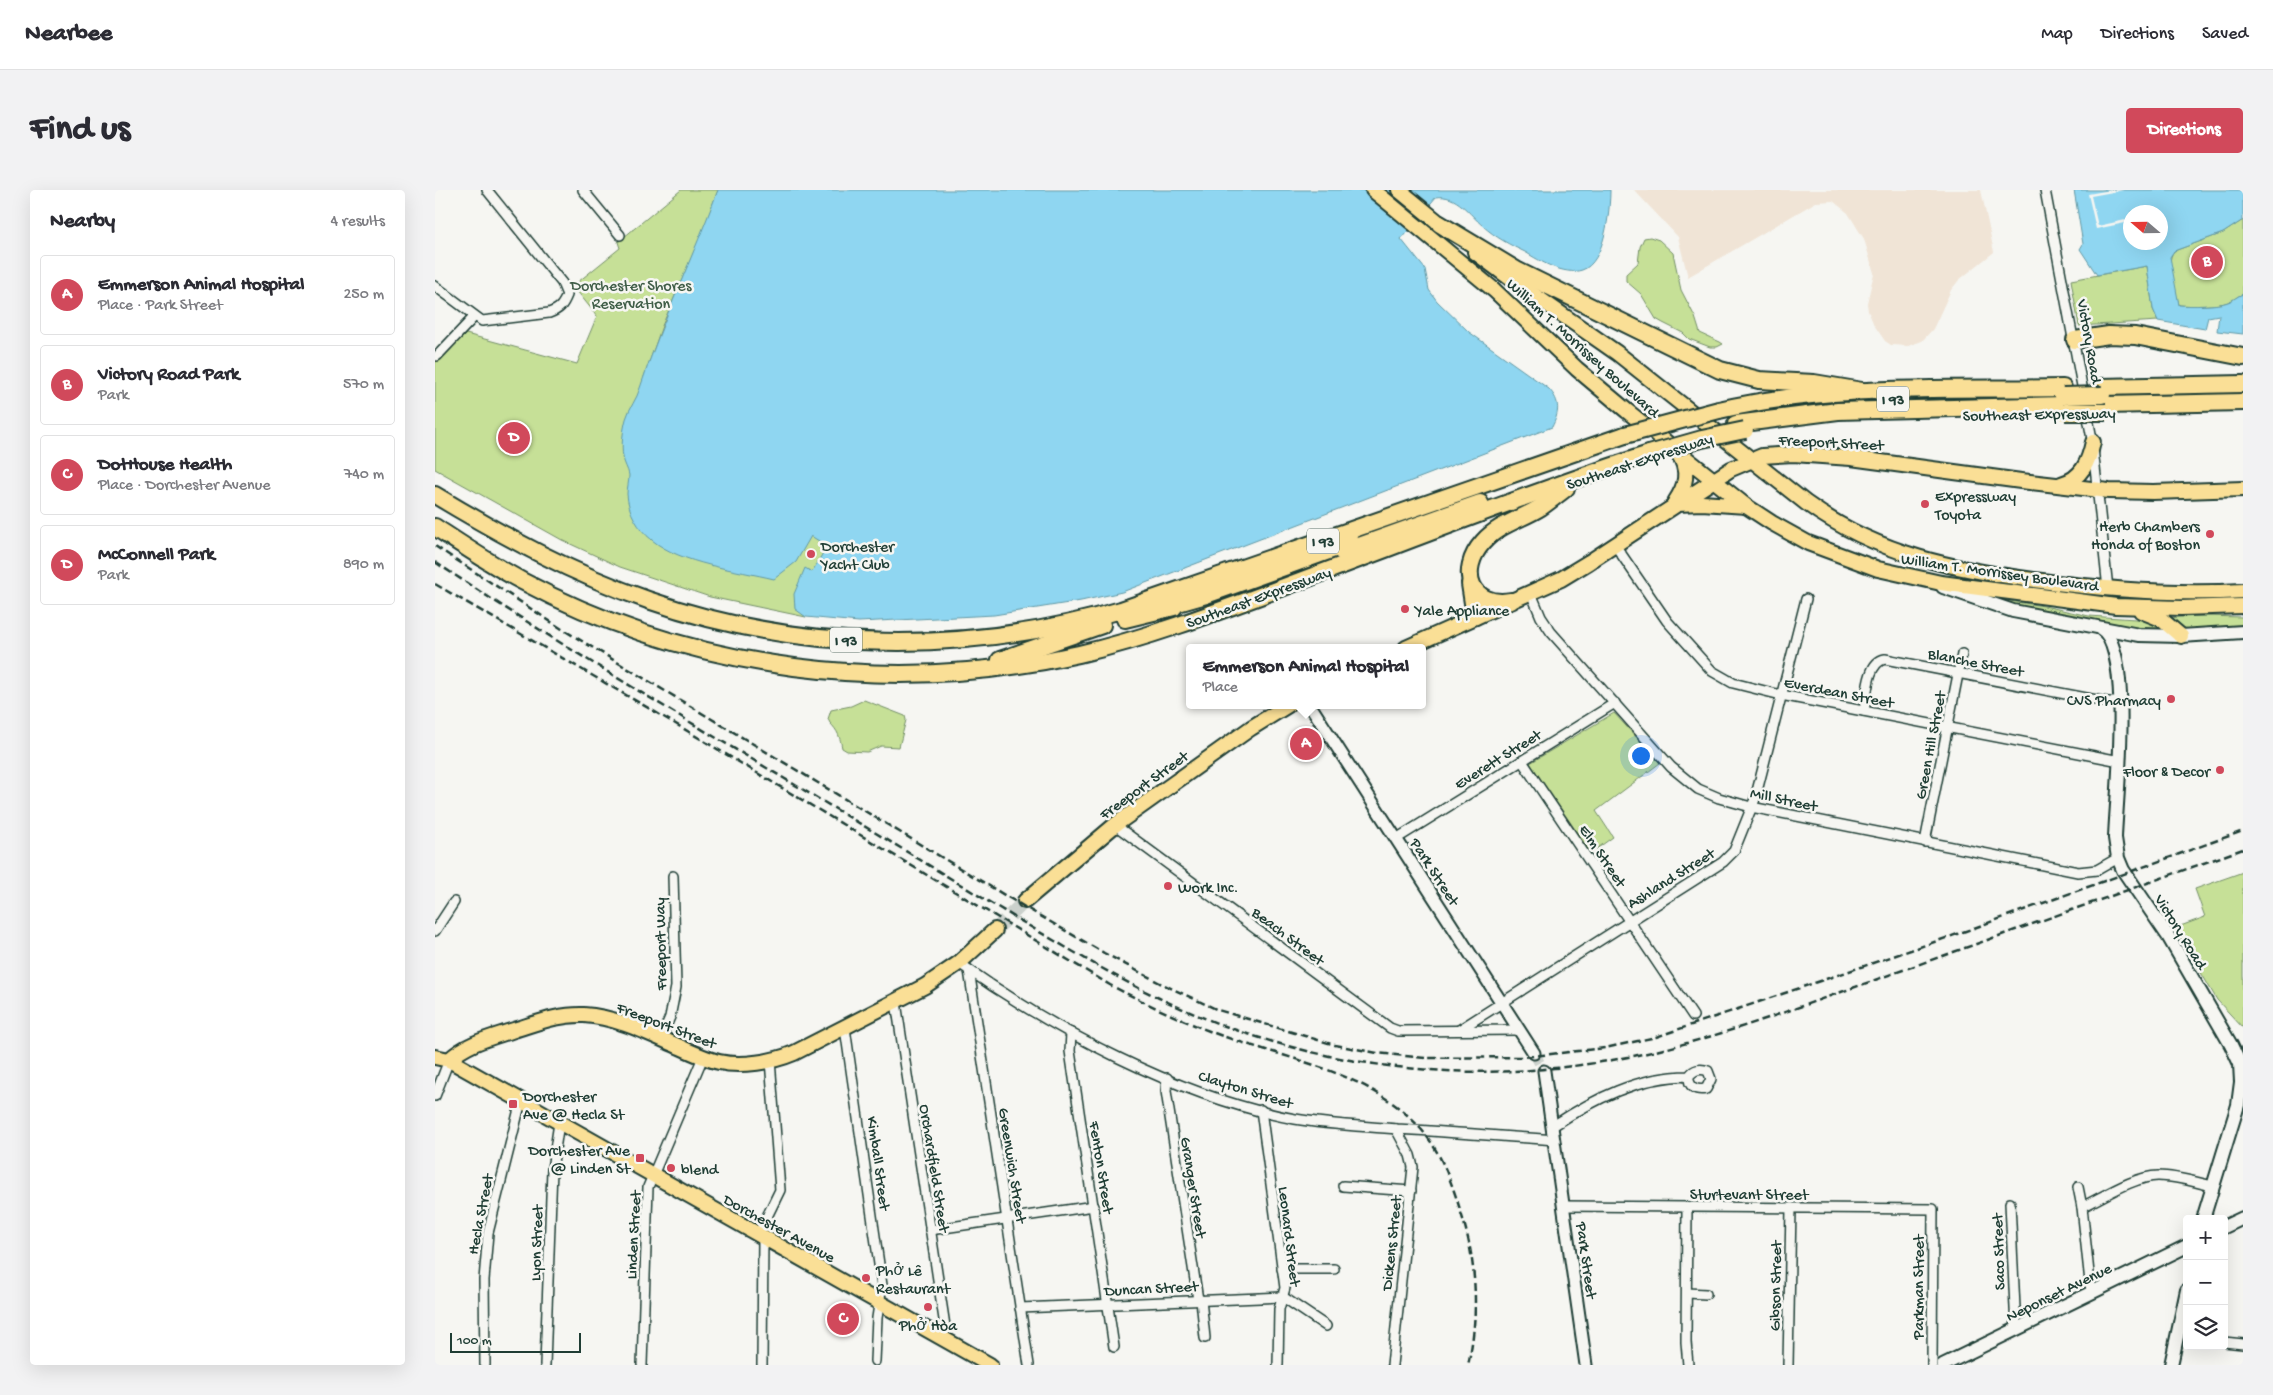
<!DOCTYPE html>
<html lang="en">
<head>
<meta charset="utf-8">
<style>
	:root { --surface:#fff; --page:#f2f2f3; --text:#2b2b33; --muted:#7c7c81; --line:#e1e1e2; --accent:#d1495b }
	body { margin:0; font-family:"Gochi Hand",sans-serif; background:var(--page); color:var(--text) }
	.controls { position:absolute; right:15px; bottom:15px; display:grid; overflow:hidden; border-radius:5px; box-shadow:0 5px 20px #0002 }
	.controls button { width:45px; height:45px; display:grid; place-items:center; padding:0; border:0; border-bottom:1px solid var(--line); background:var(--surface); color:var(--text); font:25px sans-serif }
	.compass { position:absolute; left:1688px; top:15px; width:45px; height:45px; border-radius:50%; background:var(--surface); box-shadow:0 5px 20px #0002; rotate:290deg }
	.scale { position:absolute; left:15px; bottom:12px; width:131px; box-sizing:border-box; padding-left:5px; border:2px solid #1f3d34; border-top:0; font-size:14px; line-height:18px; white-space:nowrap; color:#1f3d34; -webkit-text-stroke:4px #f6f6f2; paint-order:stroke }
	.you { position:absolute; left:1205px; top:565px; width:18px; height:18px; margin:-12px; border:4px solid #fff; border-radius:50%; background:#1a73e8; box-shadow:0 0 0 8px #1a73e833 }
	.badge { display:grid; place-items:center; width:32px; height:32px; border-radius:50%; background:var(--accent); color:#fff; font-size:16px; font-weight:700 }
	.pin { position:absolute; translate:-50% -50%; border:2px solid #fff; box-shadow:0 1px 5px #0006 }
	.popup { position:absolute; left:751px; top:454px; width:240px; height:65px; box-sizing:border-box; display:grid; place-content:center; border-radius:5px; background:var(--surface); filter:drop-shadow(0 1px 4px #0005); font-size:16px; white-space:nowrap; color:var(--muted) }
	.popup b { font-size:19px; color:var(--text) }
	.popup::after { content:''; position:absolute; left:50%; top:100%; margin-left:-10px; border:10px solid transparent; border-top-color:var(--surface) }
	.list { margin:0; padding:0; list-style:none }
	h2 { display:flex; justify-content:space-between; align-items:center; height:65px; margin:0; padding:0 20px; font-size:21px }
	h2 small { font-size:16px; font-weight:400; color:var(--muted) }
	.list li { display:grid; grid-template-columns:32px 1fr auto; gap:15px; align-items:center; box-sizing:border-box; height:80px; margin:0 10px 10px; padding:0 10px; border:1px solid var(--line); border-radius:5px }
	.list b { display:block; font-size:19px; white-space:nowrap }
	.list p { margin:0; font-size:16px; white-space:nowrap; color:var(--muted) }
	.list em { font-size:16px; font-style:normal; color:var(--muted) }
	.icon { flex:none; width:28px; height:28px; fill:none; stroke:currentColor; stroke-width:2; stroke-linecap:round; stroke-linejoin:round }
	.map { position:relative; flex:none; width:1808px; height:1175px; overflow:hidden; border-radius:5px }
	header { display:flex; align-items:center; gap:30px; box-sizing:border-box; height:70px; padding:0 25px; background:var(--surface); border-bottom:1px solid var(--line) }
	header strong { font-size:24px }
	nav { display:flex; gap:28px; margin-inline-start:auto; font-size:18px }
	.intro { display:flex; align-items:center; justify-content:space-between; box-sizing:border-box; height:120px; padding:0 30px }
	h1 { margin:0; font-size:35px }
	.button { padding:12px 22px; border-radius:5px; background:var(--accent); color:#fff; font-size:18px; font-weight:700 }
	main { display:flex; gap:30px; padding:0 30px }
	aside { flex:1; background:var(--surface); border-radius:5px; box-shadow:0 5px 20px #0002 }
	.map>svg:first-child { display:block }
	.built { fill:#f0e4d6 }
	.green { fill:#c6e097; stroke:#728e66 }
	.water { fill:#8fd6f1; stroke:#6299a5; fill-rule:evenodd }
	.pier { fill:#f6f6f2 }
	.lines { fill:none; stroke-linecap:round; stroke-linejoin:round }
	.tertiary-tunnel { stroke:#cbd1cc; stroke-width:11; stroke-dasharray:11 5.5; stroke-linecap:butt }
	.primary-tunnel { stroke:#cbd1cc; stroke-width:14; stroke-dasharray:14 7; stroke-linecap:butt }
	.minor-casing { stroke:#1f3d34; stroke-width:12 }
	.tertiary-casing { stroke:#1f3d34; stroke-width:15 }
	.secondary-casing { stroke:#1f3d34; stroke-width:16 }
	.primary-casing { stroke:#1f3d34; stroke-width:18 }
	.motorway-casing { stroke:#1f3d34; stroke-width:20 }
	.minor { stroke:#f6f6f2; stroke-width:9 }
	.tertiary { stroke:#f6f6f2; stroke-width:11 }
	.secondary { stroke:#f6f6f2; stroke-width:12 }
	.primary { stroke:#fadf96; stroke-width:14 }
	.motorway { stroke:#fadf96; stroke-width:16 }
	.rail { stroke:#1f3d34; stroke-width:2.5; stroke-dasharray:8 4; stroke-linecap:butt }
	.motorway-bridge-casing { stroke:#1f3d34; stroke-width:20; stroke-linecap:butt }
	.motorway-bridge { stroke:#fadf96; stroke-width:16 }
	.poi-dot { fill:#d1495b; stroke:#f6f6f2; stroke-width:2 }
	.labels { text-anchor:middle; stroke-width:5; stroke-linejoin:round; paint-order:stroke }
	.shield { fill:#f6f6f2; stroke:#60746d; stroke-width:1 }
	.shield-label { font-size:15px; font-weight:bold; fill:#1f3d34 }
	.park-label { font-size:16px; fill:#405e48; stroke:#f6f6f2 }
	.street-label { font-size:16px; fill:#1f3d34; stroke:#f6f6f2 }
	.poi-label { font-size:16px; fill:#1f3d34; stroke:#f6f6f2; text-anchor:start }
</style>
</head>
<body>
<header>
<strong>Nearbee</strong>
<nav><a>Map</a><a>Directions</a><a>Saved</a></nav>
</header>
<div class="intro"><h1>Find us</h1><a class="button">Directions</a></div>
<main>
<aside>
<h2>Nearby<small>4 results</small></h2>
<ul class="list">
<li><span class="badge">A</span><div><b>Emmerson Animal Hospital</b><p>Place · Park Street</p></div><em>250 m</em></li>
<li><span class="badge">B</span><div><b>Victory Road Park</b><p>Park</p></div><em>570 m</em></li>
<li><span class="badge">C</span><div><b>DotHouse Health</b><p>Place · Dorchester Avenue</p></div><em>740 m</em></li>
<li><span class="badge">D</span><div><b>McConnell Park</b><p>Park</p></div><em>890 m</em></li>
</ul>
</aside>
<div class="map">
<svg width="1808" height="1175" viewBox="0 0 1808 1175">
	<rect width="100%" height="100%" fill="#f6f6f2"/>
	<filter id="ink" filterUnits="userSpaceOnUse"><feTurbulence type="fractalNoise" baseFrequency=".02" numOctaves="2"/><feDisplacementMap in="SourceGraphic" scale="10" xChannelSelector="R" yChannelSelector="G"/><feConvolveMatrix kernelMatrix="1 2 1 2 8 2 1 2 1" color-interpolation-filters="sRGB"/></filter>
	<g filter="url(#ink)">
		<polygon class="built" points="1199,0 1546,0 1559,62 1524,90 1516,100 1498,139 1487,151 1473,156 1456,155 1450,151 1439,135 1433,121 1432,113 1439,83 1429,49 1413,23 1398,11 1381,12 1253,87 1243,47"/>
		<g class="green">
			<polygon points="246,0 283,0 268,41 227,136 209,187 396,344 371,427 275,407 185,377 127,350 0,279 0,171 31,144 142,174 162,126 138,96 185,58 183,52"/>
			<path d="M1808,30V104C1802,106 1799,110 1793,112C1784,116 1755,116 1744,115C1741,101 1729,73 1739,61L1788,43Z"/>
			<polygon points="1215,47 1224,50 1238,63 1246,100 1260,127 1265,143 1285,152 1288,154 1282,157 1275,157 1254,149 1248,143 1228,133 1221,129 1206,104 1191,91 1191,84 1203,73 1205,57 1209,48"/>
			<polygon points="1712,76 1718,119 1723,131 1644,136 1636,90"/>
			<polygon points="1554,408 1609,416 1654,426 1716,430 1732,440 1706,440 1572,413"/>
			<polygon points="1765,426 1808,427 1808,436 1746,440 1731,428"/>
			<path d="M429,510L470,526L471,530L464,557L446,556L432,562L412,561L407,558C405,547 403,541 395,533L393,529L396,520L416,516Z"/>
			<polygon points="1179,523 1225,573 1161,621 1178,647 1156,663 1095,573"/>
			<polygon points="1808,682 1808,838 1782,810 1740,738 1770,727 1760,699"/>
		</g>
		<g class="water">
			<path d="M283,0H1175C1175,20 1170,73 1147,80C1129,86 1105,71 1090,62C1075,55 1060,47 1048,36C1034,24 1022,4 1001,7L966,49L990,79L994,100L1002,111L1034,142L1114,199C1126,212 1124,223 1117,237L687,402L646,411L559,425L424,432L371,427L360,419L359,404L370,378L377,382L392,356L376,346L361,372L339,389C302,380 246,374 217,350C203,339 193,322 192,304C192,298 194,292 194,285C193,279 189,274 188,267C186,256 188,240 191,229C194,218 202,209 205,198C227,131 258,67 283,0Z"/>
			<path d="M1639,0H1808V30L1788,43L1739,61L1735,67L1744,115C1755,116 1783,116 1793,112C1799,110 1802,106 1808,104V144L1782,141L1784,125L1773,127L1770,139L1723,131L1718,119L1712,76L1662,85L1645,59L1648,54ZM1696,22H1726V52H1696Z"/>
		</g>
		<polygon class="pier" points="1676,0 1689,0 1656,6 1663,36 1695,29 1695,32 1661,39 1653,4"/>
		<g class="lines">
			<polyline class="tertiary-tunnel" points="1099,863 1109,881"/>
			<polyline class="primary-tunnel" points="560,740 590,711"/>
			<defs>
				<g id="minor">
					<polyline points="148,0 185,45"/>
					<polyline points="1610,0 1657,249 1673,399"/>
					<path d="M0,96L47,131L114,123C125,119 128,115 132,105L127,93L52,0"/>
					<polyline points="2,166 39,127"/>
					<polyline points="1180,355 1232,431 1277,481 1298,493 1346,505 1685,571"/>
					<polyline points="1096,403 1106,427 1116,442 1236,577 1263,599 1284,608 1316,617 1643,682 1662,680 1683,668"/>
					<path d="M1429,521C1432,506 1432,472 1450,469L1672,512H1685"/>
					<polyline points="1087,571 1258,826"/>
					<polyline points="680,635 955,838 963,841 1084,840"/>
					<polyline points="961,649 1180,513"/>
					<polyline points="1490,652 1527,464"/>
					<polyline points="0,741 19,712"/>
					<path d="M524,773C618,840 746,908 860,929C894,935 928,936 962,939C1014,942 1067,946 1120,950"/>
					<polyline points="534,780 594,1175"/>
					<polyline points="461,812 510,1136 508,1149"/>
					<polyline points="410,838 447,1095 442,1128 440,1171"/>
					<polyline points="1024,840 1288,672 1299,661 1320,609 1371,409"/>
					<polyline points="636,843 635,861 679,1157"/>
					<polyline points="226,848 235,827 241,797 238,686"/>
					<polyline points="732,888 731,901 763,1110"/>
					<polyline points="0,906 14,870"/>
					<polyline points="826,920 850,1098 844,1119 843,1175"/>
					<path d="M1118,936C1159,909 1204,886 1254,886C1259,879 1266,878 1273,881L1276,889L1271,899C1261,901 1253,897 1254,886"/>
					<polyline points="908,996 976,1001"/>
					<polyline points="1643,997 1647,1017 1656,1102"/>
					<polyline points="1575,1013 1581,1139"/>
					<polyline points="1129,1016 1498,1019 1497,1175"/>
					<path d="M1647,1017C1668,1007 1700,986 1723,986C1741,986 1760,992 1777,996"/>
					<polyline points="1252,1018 1251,1152 1253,1175"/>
					<polyline points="495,1040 659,1016"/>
					<polyline points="323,1045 345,1000 335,870"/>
					<polyline points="847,1079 899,1079"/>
					<polyline points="1252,1103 1271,1104"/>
					<polyline points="766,1110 770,1148"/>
					<polyline points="585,1118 848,1107 891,1136"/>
					<polyline points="1789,1152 1808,1154"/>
					<polyline points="50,1175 49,1090 53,1043 86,911"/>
					<polyline points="110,1175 117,979 124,933"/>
					<polyline points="207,1175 213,997 268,867"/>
					<polyline points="327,1175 328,1048"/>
					<polyline points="957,1175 978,977 975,965 961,939"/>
					<polyline points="1353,1175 1356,1018"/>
				</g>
				<g id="tertiary">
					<polyline points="875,515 1099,863"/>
					<polyline points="1109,881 1151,1175"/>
				</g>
				<g id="secondary">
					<polyline points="1508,397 1578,421 1704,445 1746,446 1808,442"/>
					<path d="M1665,438C1699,456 1681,610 1680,648L1683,668L1688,680L1733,746L1796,855L1805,874L1806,892L1803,915L1768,1029"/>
					<polyline points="1789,1037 1808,1028"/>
					<polyline points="1508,1175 1752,1056"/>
					<polyline points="1736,1175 1752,1100"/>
				</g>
				<g id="primary">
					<polyline points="938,0 1059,100 1142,179 1192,221 1311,316 1337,333 1373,353 1443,379 1506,393 1681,416 1746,418 1808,416"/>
					<polyline points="964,0 1014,41"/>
					<path d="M1040,62L1076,89L1182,163L1371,313C1443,365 1521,380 1607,391C1674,400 1740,405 1808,401"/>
					<path d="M1626,294C1647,289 1654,271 1658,252"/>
					<path d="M1240,312C1251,296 1255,281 1243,263"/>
					<polyline points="1242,314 1267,313 1311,316"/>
					<polyline points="1706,421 1726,429 1746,446"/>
					<polyline points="971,458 1126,389 1154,372 1296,279 1327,266 1358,264 1416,268 1586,291 1674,301 1718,302 1808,299"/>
					<polyline points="590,711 680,635 816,538 853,515"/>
					<polyline points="0,867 14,870 555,1175"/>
					<path d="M14,870C32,853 55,848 79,840C102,833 124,824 149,825C182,827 215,844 245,857C258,863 271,869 284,872C306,877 338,872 359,863L490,796L524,773L560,740"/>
				</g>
				<g id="motorway">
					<polyline points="1005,34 1083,81 1285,180 1324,190 1379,193 1427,201"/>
					<polyline points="1640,150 1674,145 1700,146 1808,167"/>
					<polyline points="1665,197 1808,194"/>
					<polyline points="1670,215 1808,212"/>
					<path d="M1284,220C1396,194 1513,200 1628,198"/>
					<polyline points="1301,234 1403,221 1629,215"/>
					<path d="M0,305C68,346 138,384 213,410C365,463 533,465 686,420L1190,245"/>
					<path d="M0,337C29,356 57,375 87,391C256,481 458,506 644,464C717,447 787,420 857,394C976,350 1094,303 1214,264"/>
					<polyline points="907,362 1045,313"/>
					<polyline points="1035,394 1040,426"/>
					<path d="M1076,411C1036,418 1022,381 1048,352C1064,334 1087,329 1106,317C1115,311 1123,304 1131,298"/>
					<polyline points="729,417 771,405 916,353"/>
					<polyline points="690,429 739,417"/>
					<polyline points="565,470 667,435"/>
				</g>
			</defs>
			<use href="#minor" class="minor-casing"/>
			<use href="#tertiary" class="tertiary-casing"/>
			<use href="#secondary" class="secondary-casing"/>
			<use href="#primary" class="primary-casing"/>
			<use href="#motorway" class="motorway-casing"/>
			<use href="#minor" class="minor"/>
			<use href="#tertiary" class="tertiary"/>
			<use href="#secondary" class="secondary"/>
			<use href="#primary" class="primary"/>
			<use href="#motorway" class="motorway"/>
			<g class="rail">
				<polyline points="0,356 127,439 576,709 669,763 725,793 783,820 900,855 942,863 990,868 1089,867 1170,858 1221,847 1514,747 1808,641"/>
				<path d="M0,372C140,465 285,550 429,636C493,674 556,714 620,751C654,771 688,791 724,808C846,867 985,892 1120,878C1194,871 1266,851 1336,827L1808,659"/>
				<path d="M0,394L239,533L675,795C710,813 745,830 782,844C850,869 935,881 985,938C1006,961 1018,996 1027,1026C1042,1074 1044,1126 1033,1175"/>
			</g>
			<defs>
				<g id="motorway-bridge">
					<polyline points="1628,206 1667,205"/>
					<polyline points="1630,222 1671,222"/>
					<polyline points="1190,245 1284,220"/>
					<polyline points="1214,264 1267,249 1310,240"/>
				</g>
			</defs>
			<use href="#motorway-bridge" class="motorway-bridge-casing"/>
			<use href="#motorway-bridge" class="motorway-bridge"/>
		</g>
	</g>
	<g class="poi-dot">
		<circle cx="1490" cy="314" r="5"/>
		<circle cx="1775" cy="344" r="5"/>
		<circle cx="376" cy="364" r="5"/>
		<circle cx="970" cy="419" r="5"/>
		<circle cx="1736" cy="509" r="5"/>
		<circle cx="1785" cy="580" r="5"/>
		<circle cx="733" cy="696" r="5"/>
		<rect x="73" y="909" width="10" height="10" rx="2.5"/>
		<rect x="200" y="963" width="10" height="10" rx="2.5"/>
		<circle cx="236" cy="978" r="5"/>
		<circle cx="431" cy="1088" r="5"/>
		<circle cx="493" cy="1117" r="5"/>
	</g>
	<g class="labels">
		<g class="shield">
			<rect x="1442" y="196.5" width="32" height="25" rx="4"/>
			<rect x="872" y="338.5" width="32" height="25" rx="4"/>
			<rect x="395" y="437.5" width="32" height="25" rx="4"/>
		</g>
		<g class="shield-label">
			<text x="1458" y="214">I 93</text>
			<text x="888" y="356">I 93</text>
			<text x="411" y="455">I 93</text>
		</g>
		<g class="park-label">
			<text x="196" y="100">Dorchester Shores<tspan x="196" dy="18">Reservation</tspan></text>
		</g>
		<g class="street-label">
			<text transform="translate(1656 151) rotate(80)" y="6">Victory Road</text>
			<text transform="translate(1149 157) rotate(42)" y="6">William T. Morrissey Boulevard</text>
			<text transform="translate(1604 223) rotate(-1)" y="6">Southeast Expressway</text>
			<text transform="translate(1396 251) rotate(3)" y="6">Freeport Street</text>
			<text transform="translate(1204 270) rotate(-18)" y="6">Southeast Expressway</text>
			<text transform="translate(1565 381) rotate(8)" y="6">William T. Morrissey Boulevard</text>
			<text transform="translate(823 406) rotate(-20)" y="6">Southeast Expressway</text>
			<text transform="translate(1541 471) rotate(11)" y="6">Blanche Street</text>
			<text transform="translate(1404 501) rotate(11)" y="6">Everdean Street</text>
			<text transform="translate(1494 555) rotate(-79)" y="6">Green Hill Street</text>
			<text transform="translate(1062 568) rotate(-32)" y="6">Everett Street</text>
			<text transform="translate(708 594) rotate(-36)" y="6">Freeport Street</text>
			<text transform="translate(1349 608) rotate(12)" y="6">Mill Street</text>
			<text transform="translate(1169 665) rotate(56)" y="6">Elm Street</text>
			<text transform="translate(1001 681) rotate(57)" y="6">Park Street</text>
			<text transform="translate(1235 687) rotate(-32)" y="6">Ashland Street</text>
			<text transform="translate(1747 741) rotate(58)" y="6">Victory Road</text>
			<text transform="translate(854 745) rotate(37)" y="6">Beach Street</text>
			<text transform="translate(224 754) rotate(-91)" y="6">Freeport Way</text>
			<text transform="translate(232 834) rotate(21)" y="6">Freeport Street</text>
			<text transform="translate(811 898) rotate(17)" y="6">Clayton Street</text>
			<text transform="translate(445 973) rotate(82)" y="6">Kimball Street</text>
			<text transform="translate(579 975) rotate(81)" y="6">Greenwich Street</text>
			<text transform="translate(668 977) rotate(81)" y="6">Fenton Street</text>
			<text transform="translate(501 978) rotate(81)" y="6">Orchardfield Street</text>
			<text transform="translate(760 997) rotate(81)" y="6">Granger Street</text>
			<text x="1314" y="1009">Sturtevant Street</text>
			<text transform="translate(44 1024) rotate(-79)" y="6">Hecla Street</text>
			<text transform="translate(345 1037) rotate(29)" y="6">Dorchester Avenue</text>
			<text transform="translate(197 1045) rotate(-87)" y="6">Linden Street</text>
			<text transform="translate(856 1046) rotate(83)" y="6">Leonard Street</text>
			<text transform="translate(100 1053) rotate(-88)" y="6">Lyon Street</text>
			<text transform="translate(955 1053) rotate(-84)" y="6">Dickens Street</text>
			<text transform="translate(1562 1062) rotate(-92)" y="6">Saco Street</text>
			<text transform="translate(1153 1070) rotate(82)" y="6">Park Street</text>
			<text transform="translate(1339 1096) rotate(-89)" y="6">Gibson Street</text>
			<text transform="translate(716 1097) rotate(-3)" y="6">Duncan Street</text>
			<text transform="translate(1482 1097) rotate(-90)" y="6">Parkman Street</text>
			<text transform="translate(1623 1101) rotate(-26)" y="6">Neponset Avenue</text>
		</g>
		<g class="poi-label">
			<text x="1500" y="311">Expressway<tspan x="1500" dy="18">Toyota</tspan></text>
			<text x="1765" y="341" text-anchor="end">Herb Chambers<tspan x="1765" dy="18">Honda of Boston</tspan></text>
			<text x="386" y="361">Dorchester<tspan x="386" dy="18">Yacht Club</tspan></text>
			<text x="980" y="425">Yale Appliance</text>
			<text x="1726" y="515" text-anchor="end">CVS Pharmacy</text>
			<text x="1775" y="586" text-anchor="end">Floor &amp; Decor</text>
			<text x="743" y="702">Work Inc.</text>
			<text x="88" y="911">Dorchester<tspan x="88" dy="18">Ave @ Hecla St</tspan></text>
			<text x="195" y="965" text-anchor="end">Dorchester Ave<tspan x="195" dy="18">@ Linden St</tspan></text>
			<text x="246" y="984">blend</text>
			<text x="441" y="1085">Phở Lê<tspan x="441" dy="18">Restaurant</tspan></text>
			<text x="493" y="1140" text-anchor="middle">Phở Hòa</text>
		</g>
	</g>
</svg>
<div class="controls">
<button>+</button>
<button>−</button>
<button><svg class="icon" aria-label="layers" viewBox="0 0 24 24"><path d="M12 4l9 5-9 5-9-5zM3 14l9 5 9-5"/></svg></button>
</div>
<svg class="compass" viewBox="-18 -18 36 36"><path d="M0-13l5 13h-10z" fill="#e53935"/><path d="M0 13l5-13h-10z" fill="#7c7c81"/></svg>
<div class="scale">100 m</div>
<div class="you"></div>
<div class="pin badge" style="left:871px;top:554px">A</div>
<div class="popup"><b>Emmerson Animal Hospital</b>Place</div>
<div class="pin badge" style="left:1772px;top:72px">B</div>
<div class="pin badge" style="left:408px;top:1129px">C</div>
<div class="pin badge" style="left:79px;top:248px">D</div>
</div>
</main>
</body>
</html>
